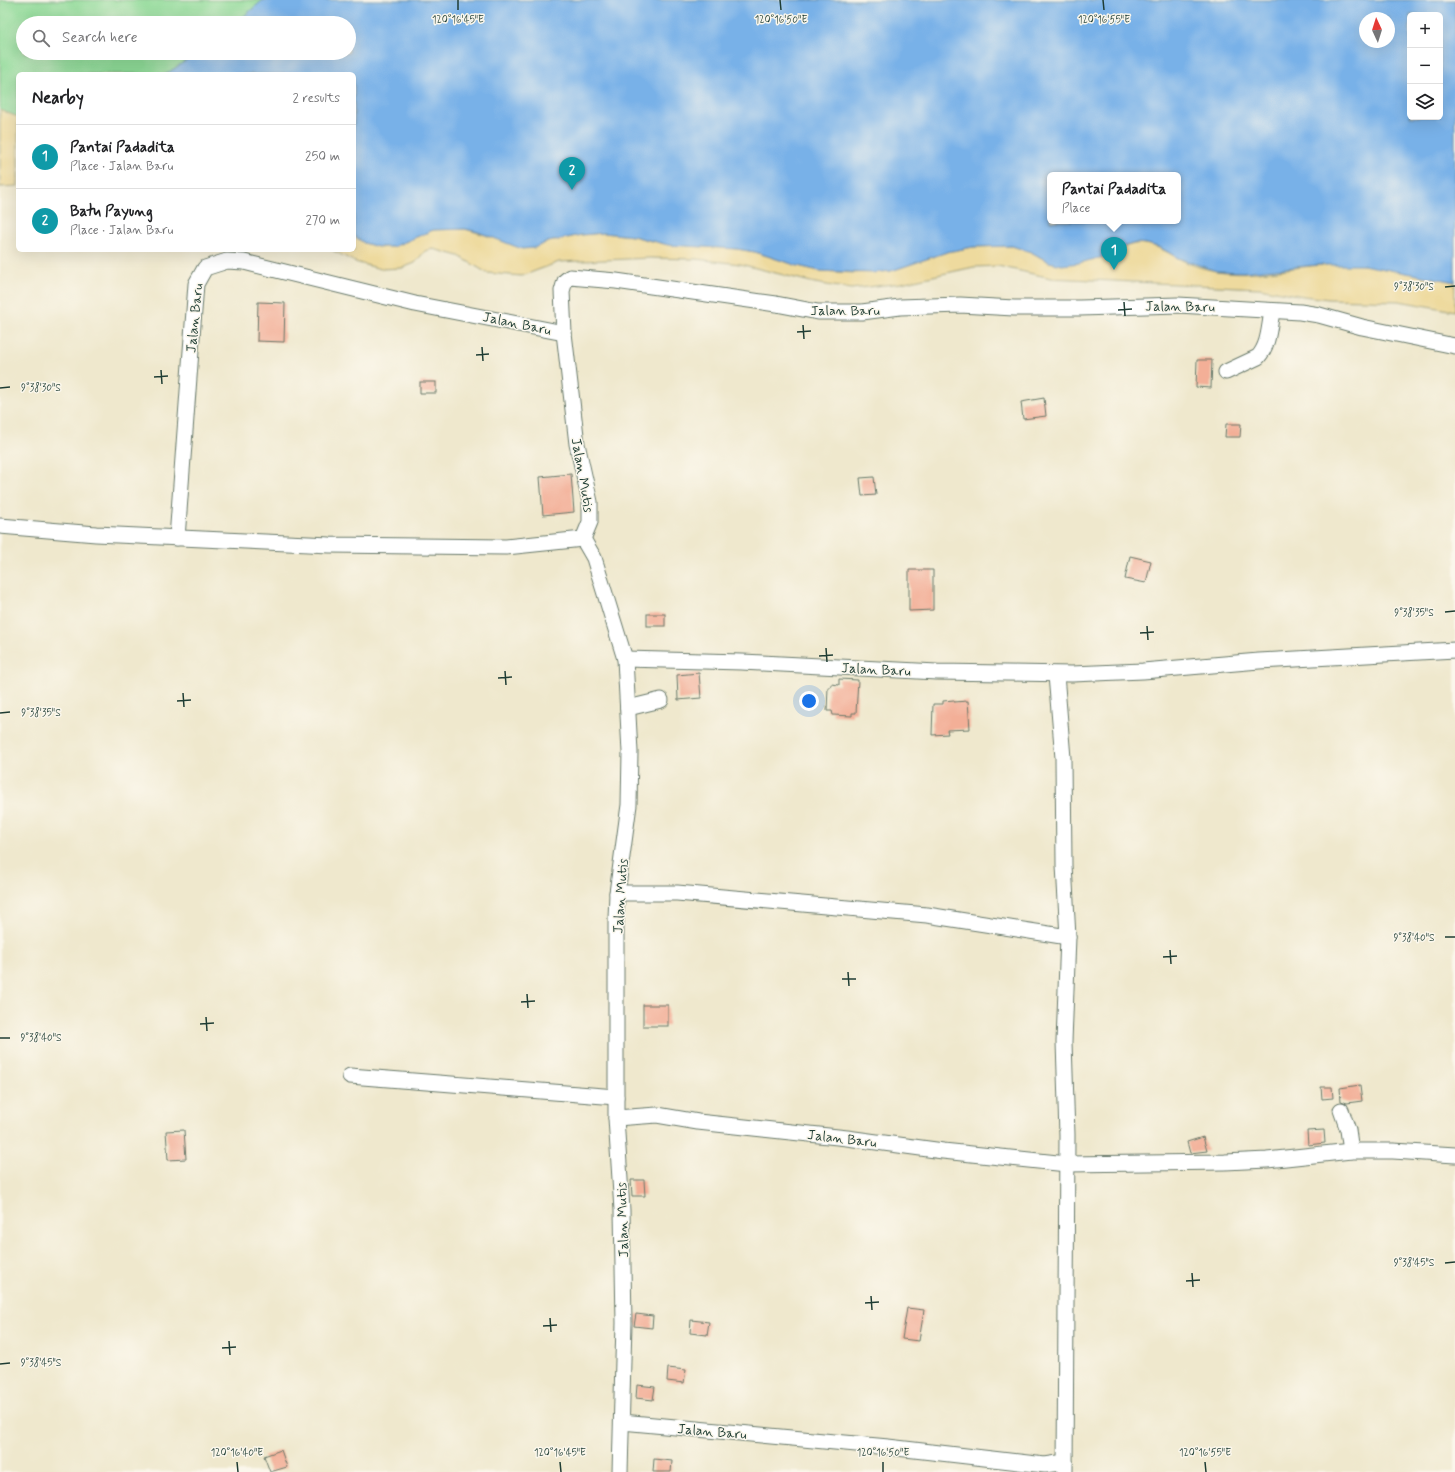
<!DOCTYPE html>
<html lang="en">
<head>
<meta charset="utf-8">
<style>
	:root { --surface:#fff; --page:#f2f2f2; --text:#202124; --muted:#757577; --line:#e0e0e0; --accent:#c8321e }
	body { margin:0; font-family:Mynerve,sans-serif; background:var(--page); color:var(--text) }
	.controls { position:absolute; right:12px; top:12px; display:grid; overflow:hidden; border-radius:6px; box-shadow:0 4px 16px #0002 }
	.controls button { width:36px; height:36px; display:grid; place-items:center; padding:0; border:0; border-bottom:1px solid var(--line); background:var(--surface); color:var(--text); font:20px sans-serif }
	.compass { position:absolute; left:1359px; top:12px; width:36px; height:36px; border-radius:50%; background:var(--surface); box-shadow:0 4px 16px #0002; rotate:356deg }
	.you { position:absolute; left:809px; top:701px; width:14px; height:14px; margin:-10px; border:3px solid #fff; border-radius:50%; background:#1a73e8; box-shadow:0 0 0 6px #1a73e833 }
	.badge { display:grid; place-items:center; width:26px; height:26px; border-radius:50%; background:var(--accent); color:#fff; font-size:13px; font-weight:700 }
	.pin { position:absolute; translate:-50% -33px; filter:drop-shadow(0 1px 2px #0008) }
	.pin::after { content:''; position:absolute; top:21px; width:14px; height:12px; background:inherit; clip-path:polygon(0 0,100% 0,50% 100%) }
	.popup { position:absolute; left:1047px; top:172px; width:134px; height:52px; box-sizing:border-box; display:grid; place-content:center; border-radius:6px; background:var(--surface); filter:drop-shadow(0 1px 3px #0005); font-size:13px; white-space:nowrap; color:var(--muted) }
	.popup b { font-size:15px; color:var(--text) }
	.popup::after { content:''; position:absolute; left:50%; top:100%; margin-left:-8px; border:8px solid transparent; border-top-color:var(--surface) }
	.list { margin:0; padding:0; list-style:none }
	h2 { display:flex; justify-content:space-between; align-items:center; height:52px; margin:0; padding:0 16px; font-size:17px }
	h2 small { font-size:13px; font-weight:400; color:var(--muted) }
	.list li { display:grid; grid-template-columns:26px 1fr auto; gap:12px; align-items:center; box-sizing:border-box; height:64px; padding:0 16px; border-top:1px solid var(--line) }
	.list b { display:block; font-size:15px; white-space:nowrap }
	.list p { margin:0; font-size:13px; white-space:nowrap; color:var(--muted) }
	.list em { font-size:13px; font-style:normal; color:var(--muted) }
	.icon { flex:none; width:22px; height:22px; fill:none; stroke:currentColor; stroke-width:2; stroke-linecap:round; stroke-linejoin:round }
	.map { position:relative; flex:none; width:1455px; height:1472px; overflow:hidden }
	.search { position:absolute; background:var(--surface); box-shadow:0 4px 16px #0002; left:16px; top:16px; width:340px; height:44px; display:flex; align-items:center; gap:10px; box-sizing:border-box; padding:0 14px; border-radius:22px; color:var(--muted); font-size:15px }
	.panel { position:absolute; background:var(--surface); box-shadow:0 4px 16px #0002; left:16px; top:72px; width:340px; height:180px; border-radius:6px }
	.map>svg:first-child { display:block }
	.green { fill:#8dd996; stroke:#568b65 }
	.sand { fill:#eeda9e; stroke:#868c69 }
	.water { fill:#78b1e8; stroke:#4c778e; fill-rule:evenodd }
	.building { fill:#f3af97 }
	.lines { fill:none; stroke-linecap:round; stroke-linejoin:round }
	.minor-casing { stroke:#68796a; stroke-width:17 }
	.minor { stroke:#fff; stroke-width:15 }
	.ticks { fill:none; stroke:#1f3d34; stroke-width:1.5 }
	.labels { text-anchor:middle; stroke-width:3; stroke-linejoin:round; paint-order:stroke }
	.street-label { font-size:14px; fill:#1f3d34; stroke:#fbf7ec }
	.ticks-label { font-size:10px; text-anchor:middle; fill:#1f3d34; stroke:#fbf7ec; stroke-width:3; stroke-linejoin:round; paint-order:stroke }
</style>
</head>
<body>
<div class="map">
<svg width="1455" height="1472" viewBox="0 0 1455 1472">
	<rect width="100%" height="100%" fill="#fbf7ec"/>
	<filter id="ink" filterUnits="userSpaceOnUse"><feTurbulence type="fractalNoise" baseFrequency=".025" numOctaves="2"/><feDisplacementMap in="SourceGraphic" scale="8" xChannelSelector="R" yChannelSelector="G"/><feConvolveMatrix kernelMatrix="1 2 1 2 8 2 1 2 1" color-interpolation-filters="sRGB"/></filter>
	<filter id="wash" filterUnits="userSpaceOnUse"><feTurbulence type="fractalNoise" baseFrequency=".012" numOctaves="4" result="noise"/><feDisplacementMap in="SourceGraphic" scale="16" xChannelSelector="R" yChannelSelector="G"/><feGaussianBlur stdDeviation="0.9" result="paint"/><feColorMatrix in="noise" values="0 0 0 0 0 0 0 0 0 0 0 0 0 0 0 0 0 1.4 0 .05"/><feComposite in="paint" operator="in"/></filter>
	<g filter="url(#wash)">
		<rect width="100%" height="100%" fill="#efe8cd"/>
		<polygon class="green" points="0,0 263,0 236,23 23,23 23,53 198,53 166,74 18,74 18,117 0,110"/>
		<g class="sand">
			<polygon points="0,110 18,117 18,186 0,187"/>
			<path d="M449,229H465L492,237L548,242L581,235L604,233L633,236L651,241L737,249L755,252L798,266L819,271L854,273L891,271L947,252L973,247L1012,246L1031,252L1049,262L1117,251C1141,237 1154,245 1176,257C1188,264 1203,269 1217,271C1257,277 1298,265 1338,264C1377,263 1417,274 1455,282V311L1399,301L1329,299L1303,296L1259,288L1051,278L998,266L974,267L901,283L851,289L815,283L740,264L696,259L650,258L559,262L522,276L487,273L459,256L433,249L425,251L415,263L402,268L381,269L355,262L332,250H354V236L364,243L378,247H393L433,230Z"/>
		</g>
		<path class="water" d="M263,0H1455V282L1363,265H1317L1243,272L1216,271L1178,258L1161,248L1147,244L1136,243L1126,246L1103,257L1079,263L1062,265L1049,262L1031,252L1012,246L973,247L947,252L891,271L873,273L819,271L798,266L755,252L737,249L668,245L633,236L604,233L581,235L548,242L534,248L522,249L478,232L465,229L433,230L393,247H378L364,243L354,236V74H166L198,53H349V23H236ZM1410,15H1440V117H1410ZM1365,18H1389V42H1365ZM1050,175H1178V221H1050Z"/>
		<g id="blocks">
			<g class="building">
				<polygon points="258,302 285,303 284,342 257,341"/>
				<polygon points="1197,360 1212,360 1211,388 1196,387"/>
				<rect x="420" y="382" width="16" height="11"/>
				<polygon points="1044,398 1046,416 1023,419 1021,402"/>
				<polygon points="1226,424 1241,424 1240,437 1225,437"/>
				<polygon points="571,474 574,512 543,515 540,477"/>
				<polygon points="874,477 876,495 862,496 860,478"/>
				<polygon points="1130,556 1151,561 1146,583 1125,579"/>
				<polygon points="909,570 933,570 933,610 909,611"/>
				<rect x="647" y="614" width="18" height="12"/>
				<polygon points="699,673 701,698 678,700 677,675"/>
				<polygon points="839,679 858,680 856,713 852,713 852,716 833,715 832,711 827,711 828,687 831,687 831,684 839,685"/>
				<polygon points="954,700 954,702 968,701 970,729 947,730 948,734 932,735 933,704 943,704 943,701"/>
				<rect x="643" y="1005" width="25" height="21"/>
				<polygon points="1360,1085 1362,1101 1347,1103 1341,1101 1340,1088"/>
				<polygon points="1321,1087 1332,1087 1333,1098 1322,1099"/>
				<polygon points="184,1130 186,1159 168,1160 166,1131"/>
				<polygon points="1324,1130 1325,1143 1308,1145 1307,1131"/>
				<polygon points="1203,1137 1207,1151 1190,1153 1187,1142"/>
				<polygon points="631,1180 644,1180 645,1196 632,1196"/>
				<polygon points="907,1308 924,1310 919,1341 902,1339"/>
				<polygon points="636,1314 653,1316 652,1328 634,1326"/>
				<polygon points="691,1320 709,1322 707,1335 690,1333"/>
				<polygon points="668,1368 686,1370 684,1383 667,1381"/>
				<polygon points="637,1385 655,1387 653,1400 636,1398"/>
				<polygon points="281,1450 287,1467 270,1472 264,1456"/>
				<polygon points="654,1459 672,1461 671,1472 653,1472"/>
			</g>
		</g>
	</g>
	<g filter="url(#ink)">
		<use href="#blocks" fill-opacity="0" stroke="#68796a" stroke-width="1"/>
		<g class="lines">
			<defs>
				<g id="minor">
					<path d="M1226,372L1258,357C1269,345 1269,327 1272,312"/>
					<polyline points="0,526 96,534 330,545 506,547 583,539"/>
					<polyline points="177,538 196,284 205,268 227,261 244,262 415,304 564,333"/>
					<polyline points="583,539 590,522 590,502 577,444 564,333 562,291 565,281 570,277 616,281 776,304 818,312 862,312 900,307 960,305 1014,308 1080,308 1178,305 1300,312 1319,315 1362,327 1455,346"/>
					<polyline points="583,539 594,558 625,659 630,752 629,805 617,893 616,919 616,1118 622,1210 624,1323 620,1472"/>
					<polyline points="625,659 742,662 937,672 1072,674 1143,671 1259,661 1455,650"/>
					<polyline points="1056,675 1063,758 1064,865 1068,937 1064,1042 1067,1135 1065,1472"/>
					<polyline points="628,708 661,700"/>
					<polyline points="617,893 677,893 927,915 1068,937"/>
					<polyline points="350,1076 616,1097"/>
					<polyline points="1341,1110 1348,1130 1351,1151"/>
					<polyline points="616,1118 657,1115 698,1122 847,1138 943,1151 1067,1164 1225,1162 1267,1160 1351,1151 1393,1151 1455,1155"/>
					<polyline points="622,1422 888,1447 1045,1465 1065,1462"/>
				</g>
			</defs>
			<use href="#minor" class="minor-casing"/>
			<use href="#minor" class="minor"/>
		</g>
	</g>
	<path class="ticks" d="M458,0V10M780,0L781,10M1103,0L1104,10M1445,287L1455,286M1124,302L1125,316M1118,310L1132,309M803,325L804,339M797,332L811,331M482,347L483,361M476,355L489,354M161,370L162,384M154,377L168,376M0,388L10,387M1445,612L1455,611M1147,626L1148,640M1140,633L1154,632M826,648L827,662M819,656L833,655M505,671L506,685M498,678L512,677M183,693L184,707M177,701L191,700M0,713L10,712M1445,937H1455M1170,950L1171,964M1163,957L1177,956M848,972L849,986M842,979H856M527,994L528,1008M521,1002L535,1001M206,1017L207,1031M200,1024L214,1023M0,1038H10M1445,1263L1455,1262M1192,1273L1193,1287M1186,1281L1200,1280M871,1296L872,1310M865,1303L879,1302M550,1318L551,1332M543,1326L557,1325M229,1341L230,1355M222,1348L236,1347M0,1364L10,1363M237,1462L238,1472M560,1462L561,1472M883,1462V1472M1205,1462L1206,1472"/>
	<g class="labels">
		<g class="street-label">
			<text transform="translate(1180 306) rotate(1)" y="5">Jalan Baru</text>
			<text x="845" y="315">Jalan Baru</text>
			<text transform="translate(194 318) rotate(-84)" y="5">Jalan Baru</text>
			<text transform="translate(517 323) rotate(12)" y="5">Jalan Baru</text>
			<text transform="translate(583 475) rotate(80)" y="5">Jalan Mutis</text>
			<text transform="translate(876 669) rotate(3)" y="5">Jalan Baru</text>
			<text transform="translate(620 896) rotate(-86)" y="5">Jalan Mutis</text>
			<text transform="translate(842 1138) rotate(7)" y="5">Jalan Baru</text>
			<text transform="translate(622 1220) rotate(-92)" y="5">Jalan Mutis</text>
			<text transform="translate(712 1431) rotate(5)" y="5">Jalan Baru</text>
		</g>
	</g>
	<g class="ticks-label">
		<text x="458" y="23">120°16'45"E</text>
		<text x="781" y="23">120°16'50"E</text>
		<text x="1104" y="23">120°16'55"E</text>
		<text x="1414" y="290">9°38'30"S</text>
		<text x="41" y="391">9°38'30"S</text>
		<text x="1414" y="616">9°38'35"S</text>
		<text x="41" y="716">9°38'35"S</text>
		<text x="1414" y="941">9°38'40"S</text>
		<text x="41" y="1041">9°38'40"S</text>
		<text x="1414" y="1266">9°38'45"S</text>
		<text x="41" y="1366">9°38'45"S</text>
		<text x="237" y="1456">120°16'40"E</text>
		<text x="560" y="1456">120°16'45"E</text>
		<text x="883" y="1456">120°16'50"E</text>
		<text x="1205" y="1456">120°16'55"E</text>
	</g>
</svg>
<div class="controls">
<button>+</button>
<button>−</button>
<button><svg class="icon" aria-label="layers" viewBox="0 0 24 24"><path d="M12 4l9 5-9 5-9-5zM3 14l9 5 9-5"/></svg></button>
</div>
<svg class="compass" viewBox="-18 -18 36 36"><path d="M0-13l5 13h-10z" fill="#e53935"/><path d="M0 13l5-13h-10z" fill="#757577"/></svg>
<div class="you"></div>
<div class="pin badge" style="left:1114px;top:270px;background:#0f9aa8">1</div>
<div class="popup"><b>Pantai Padadita</b>Place</div>
<div class="pin badge" style="left:572px;top:190px;background:#0f9aa8">2</div>
<div class="search"><svg class="icon" aria-label="search" viewBox="0 0 24 24"><circle cx="10" cy="10" r="6"/><path d="M15 15l6 6"/></svg>Search here</div>
<section class="panel">
<h2>Nearby<small>2 results</small></h2>
<ul class="list">
<li><span class="badge" style="background:#0f9aa8">1</span><div><b>Pantai Padadita</b><p>Place · Jalan Baru</p></div><em>250 m</em></li>
<li><span class="badge" style="background:#0f9aa8">2</span><div><b>Batu Payung</b><p>Place · Jalan Baru</p></div><em>270 m</em></li>
</ul>
</section>
</div>
</body>
</html>
